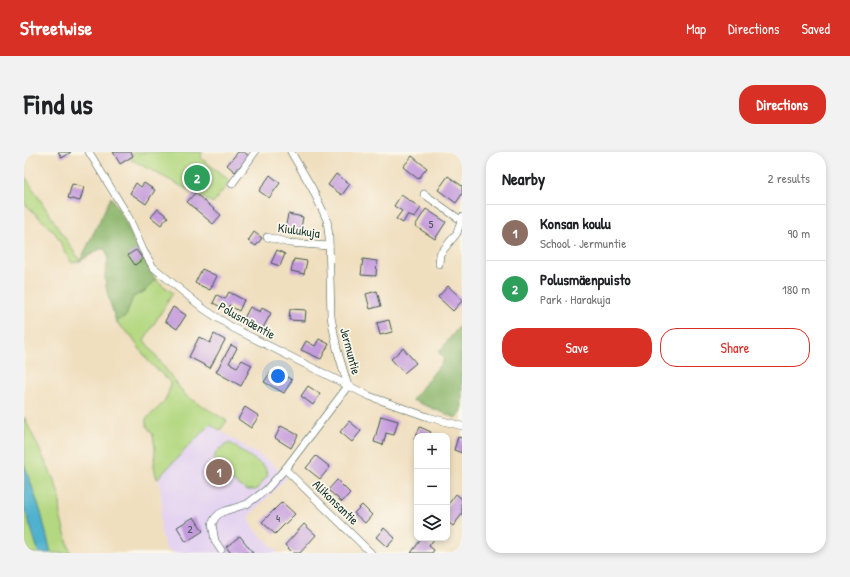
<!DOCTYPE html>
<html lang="en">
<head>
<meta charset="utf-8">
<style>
	:root { --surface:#fff; --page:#f2f2f2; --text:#202124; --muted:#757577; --line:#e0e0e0; --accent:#d93025 }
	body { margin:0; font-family:"Patrick Hand",sans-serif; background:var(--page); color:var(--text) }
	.controls { position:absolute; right:12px; bottom:12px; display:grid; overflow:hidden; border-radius:8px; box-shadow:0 2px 6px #0003 }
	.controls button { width:36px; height:36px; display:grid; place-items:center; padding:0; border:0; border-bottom:1px solid var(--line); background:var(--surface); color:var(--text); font:20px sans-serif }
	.you { position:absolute; left:254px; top:224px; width:14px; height:14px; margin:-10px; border:3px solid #fff; border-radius:50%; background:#1a73e8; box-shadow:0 0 0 6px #1a73e833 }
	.badge { display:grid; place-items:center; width:26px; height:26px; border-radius:50%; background:var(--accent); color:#fff; font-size:13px; font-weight:700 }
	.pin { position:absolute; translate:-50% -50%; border:2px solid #fff; box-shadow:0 1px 4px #0006 }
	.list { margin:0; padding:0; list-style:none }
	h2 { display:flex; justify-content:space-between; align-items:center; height:52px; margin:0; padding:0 16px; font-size:17px }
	h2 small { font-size:13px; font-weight:400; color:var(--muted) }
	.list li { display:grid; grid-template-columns:26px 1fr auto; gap:12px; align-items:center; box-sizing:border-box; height:56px; padding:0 16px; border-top:1px solid var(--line) }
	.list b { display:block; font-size:15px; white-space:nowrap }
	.list p { margin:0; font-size:13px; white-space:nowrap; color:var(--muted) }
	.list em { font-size:13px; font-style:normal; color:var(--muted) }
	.actions { display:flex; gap:8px; padding:12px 16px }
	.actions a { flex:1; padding:9px 0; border:1px solid var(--accent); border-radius:16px; text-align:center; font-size:14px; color:var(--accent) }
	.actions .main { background:var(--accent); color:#fff }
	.icon { flex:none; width:22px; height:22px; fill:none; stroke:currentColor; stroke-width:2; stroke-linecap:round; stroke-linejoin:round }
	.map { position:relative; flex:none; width:438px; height:401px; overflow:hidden; border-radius:16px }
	header { display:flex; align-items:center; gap:24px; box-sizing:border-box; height:56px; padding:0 20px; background:var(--accent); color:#fff }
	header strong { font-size:19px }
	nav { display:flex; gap:22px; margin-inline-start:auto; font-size:14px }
	.intro { display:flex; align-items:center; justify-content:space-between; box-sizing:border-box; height:96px; padding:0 24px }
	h1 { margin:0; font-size:28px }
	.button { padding:10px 18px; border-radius:16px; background:var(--accent); color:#fff; font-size:14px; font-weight:700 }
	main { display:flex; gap:24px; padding:0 24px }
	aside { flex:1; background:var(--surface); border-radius:16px; box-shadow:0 2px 6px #0003 }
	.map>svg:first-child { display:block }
	.built { fill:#e4d3f1 }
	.green { fill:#b4d881; stroke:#6a8a5a }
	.forest { fill:#8fb86f; stroke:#577a52 }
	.water { fill:#4fb1cd; stroke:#377780 }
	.building { fill:#c39adc }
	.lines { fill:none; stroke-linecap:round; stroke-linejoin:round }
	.minor-casing { stroke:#3e5549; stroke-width:8 }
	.path { stroke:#3e5549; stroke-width:1.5; stroke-dasharray:1 3; stroke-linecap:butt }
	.minor { stroke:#fff; stroke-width:7 }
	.labels { text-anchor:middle; stroke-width:3.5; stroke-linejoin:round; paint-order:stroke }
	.number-label { font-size:11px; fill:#48545e }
	.street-label { font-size:13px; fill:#1f3d34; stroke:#fbf7ec }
</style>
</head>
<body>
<header>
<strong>Streetwise</strong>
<nav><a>Map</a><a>Directions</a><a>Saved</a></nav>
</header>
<div class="intro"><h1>Find us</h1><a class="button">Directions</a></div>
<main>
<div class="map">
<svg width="438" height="401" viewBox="0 0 438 401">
	<rect width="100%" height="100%" fill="#fbf7ec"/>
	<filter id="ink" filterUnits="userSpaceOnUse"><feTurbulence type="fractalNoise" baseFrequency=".025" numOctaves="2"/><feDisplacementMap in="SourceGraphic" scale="8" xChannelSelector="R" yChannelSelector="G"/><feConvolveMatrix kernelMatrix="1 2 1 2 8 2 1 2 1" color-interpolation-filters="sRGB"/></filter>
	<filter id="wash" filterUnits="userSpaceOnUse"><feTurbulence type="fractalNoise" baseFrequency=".012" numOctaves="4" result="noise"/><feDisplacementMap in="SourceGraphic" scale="16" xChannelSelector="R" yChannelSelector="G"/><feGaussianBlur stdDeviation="0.9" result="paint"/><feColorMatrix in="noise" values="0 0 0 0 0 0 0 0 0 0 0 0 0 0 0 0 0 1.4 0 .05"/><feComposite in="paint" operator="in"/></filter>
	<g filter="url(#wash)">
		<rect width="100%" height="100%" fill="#f0dfbf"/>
		<polygon class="built" points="145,242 153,251 249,312 263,326 225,364 228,375 255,401 150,401 142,397 137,380 136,366 138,354 136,332 130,315 131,296 129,283 122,273 122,267 141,249"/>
		<g class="green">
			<polygon points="109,0 178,0 177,6 206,29 189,51 106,7"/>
			<polygon points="0,23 56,109 48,111 40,99 35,87 31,81 0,51"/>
			<path d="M132,128L149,141L120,188L161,243L203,269L196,278L186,272L133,327L130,315L131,296L129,283L122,273V267C134,256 146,248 146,230L125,210L106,183L92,170L102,164L109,145L121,139Z"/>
			<polygon points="0,265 31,330 36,346 37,367 45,396 47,401 27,401 17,361 0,311"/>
			<path d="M206,291L241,315L244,323L232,338H222L190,316C189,301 192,297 206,291Z"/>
			<polygon points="0,354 15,401 4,401 0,388"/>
		</g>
		<g class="forest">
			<path d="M87,45L102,71L111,93L132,128L121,139L109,145L102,164L92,170C88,154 81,140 81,123C81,114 88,105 80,97H76L56,109Z"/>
			<polygon points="438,171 438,259 432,266 388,248 420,208 415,200"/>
		</g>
		<polygon class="water" points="0,311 17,361 27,401 15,401 0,354"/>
		<g id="blocks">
			<g class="building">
				<polygon points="34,0 47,0 38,6"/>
				<polygon points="89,0 107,0 109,4 96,12"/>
				<polygon points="214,0 220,0 225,4 211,20 203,13"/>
				<polygon points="388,4 403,16 394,27 379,15"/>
				<polygon points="312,22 326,32 318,43 304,33"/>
				<polygon points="246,23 256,31 245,46 235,39"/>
				<polygon points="424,24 438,34 438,42 432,51 414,38"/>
				<polygon points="112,31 117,35 120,31 131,38 122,52 106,41"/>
				<polygon points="48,32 60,35 56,49 44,46"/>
				<polygon points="171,41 197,63 189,72 163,50"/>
				<polygon points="377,43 397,56 390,66 384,62 379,71 372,67 378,59 370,54"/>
				<polygon points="134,57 144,65 137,73 127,65"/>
				<polygon points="402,57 422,70 411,87 391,74"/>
				<polygon points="264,62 279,65 276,81 261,78"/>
				<polygon points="230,80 238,86 232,94 224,89"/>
				<polygon points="112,98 119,107 111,113 104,103"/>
				<polygon points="253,98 261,102 256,114 247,111"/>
				<polygon points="270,107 283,109 280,122 267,119"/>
				<polygon points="339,107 353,109 352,124 337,123"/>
				<polygon points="178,117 193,124 186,138 171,131"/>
				<polygon points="424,134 438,147 438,149 429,159 414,145"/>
				<polygon points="353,139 357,154 346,157 342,142"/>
				<polygon points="205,140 220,148 215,159 205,153 203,158 189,151 193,143 201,147"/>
				<polygon points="149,155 162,163 153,177 141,169"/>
				<polygon points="226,155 236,160 238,156 247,161 238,178 219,168"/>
				<polygon points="266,157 282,158 281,169 265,168"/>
				<polygon points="365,168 368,180 356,183 353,171"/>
				<polygon points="190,182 201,188 186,216 165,205 175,185 186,191"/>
				<polygon points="295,187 305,192 297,207 277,198 282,189 291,194"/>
				<polygon points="207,193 213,196 205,211 213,215 218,208 228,213 217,234 192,220"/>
				<polygon points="379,196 392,211 380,221 367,207"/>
				<polygon points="246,221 254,226 257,221 268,228 260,241 240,230"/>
				<polygon points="284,234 296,242 289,253 277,244"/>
				<polygon points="221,255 235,264 227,276 214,267"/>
				<polygon points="357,264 374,269 370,283 362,281 359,293 350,290"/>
				<polygon points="325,269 337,279 328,290 316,280"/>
				<polygon points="257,274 274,283 267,296 251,286"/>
				<polygon points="396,275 407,280 405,284 393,284 393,289 390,287"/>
				<polygon points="434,285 438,286 438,301 430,298"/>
				<polygon points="292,304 306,315 296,327 282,316"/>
				<polygon points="313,328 326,341 318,350 304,338"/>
				<polygon points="432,342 438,347 438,351 436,353 438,355 438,362 429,374 423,369 423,354"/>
				<polygon points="258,350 271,362 251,382 238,370"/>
				<polygon points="338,353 348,363 341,371 330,361"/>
				<polygon points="170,365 179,379 162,390 153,375"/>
				<polygon points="280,372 292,383 276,401 269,401 261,393"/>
				<polygon points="360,376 371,386 363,395 352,385"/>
				<polygon points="216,384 229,401 207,401 202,395"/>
				<polygon points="398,386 408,386 410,387 405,394 410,398 408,401 387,401"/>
			</g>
		</g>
	</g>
	<g filter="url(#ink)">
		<use href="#blocks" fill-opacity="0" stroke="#3e5549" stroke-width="1"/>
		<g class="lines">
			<defs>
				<g id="minor">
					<polyline points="65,0 104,64 119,98 129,115 180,157 209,176 345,244 404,265 438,274"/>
					<polyline points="208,32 231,0"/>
					<polyline points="400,42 438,69"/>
					<polyline points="243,85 265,91 305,94"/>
					<polyline points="415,112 416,102 433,81 438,65"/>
					<polyline points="261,317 347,401"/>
					<polyline points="197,398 191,389 188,372 191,366 195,362 201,359 223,352 242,338 261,317 324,234 313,197 307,165 305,85 303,68 288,36 267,0"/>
				</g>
			</defs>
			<use href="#minor" class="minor-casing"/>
			<polyline class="path" points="0,397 1,401"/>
			<use href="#minor" class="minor"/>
		</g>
	</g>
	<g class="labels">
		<g class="number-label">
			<text x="407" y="76">5</text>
			<text x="254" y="370">4</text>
			<text x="166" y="381">2</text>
		</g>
		<g class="street-label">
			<text transform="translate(275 78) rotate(8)" y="5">Kiulukuja</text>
			<text transform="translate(223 168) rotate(29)" y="5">Polusmäentie</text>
			<text transform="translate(327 199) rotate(75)" y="5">Jermuntie</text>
			<text transform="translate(312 350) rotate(44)" y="5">Alikonsantie</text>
		</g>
	</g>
</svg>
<div class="controls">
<button>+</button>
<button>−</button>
<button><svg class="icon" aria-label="layers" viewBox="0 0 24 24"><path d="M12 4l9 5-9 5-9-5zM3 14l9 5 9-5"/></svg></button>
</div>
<div class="you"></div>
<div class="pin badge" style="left:195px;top:320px;background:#8d6e63">1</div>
<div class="pin badge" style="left:173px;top:26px;background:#2e9e5b">2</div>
</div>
<aside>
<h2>Nearby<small>2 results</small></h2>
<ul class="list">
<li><span class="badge" style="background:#8d6e63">1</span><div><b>Konsan koulu</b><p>School · Jermuntie</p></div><em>90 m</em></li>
<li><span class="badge" style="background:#2e9e5b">2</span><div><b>Polusmäenpuisto</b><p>Park · Harakuja</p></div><em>180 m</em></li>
</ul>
<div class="actions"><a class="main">Save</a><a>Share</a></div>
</aside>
</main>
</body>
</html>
